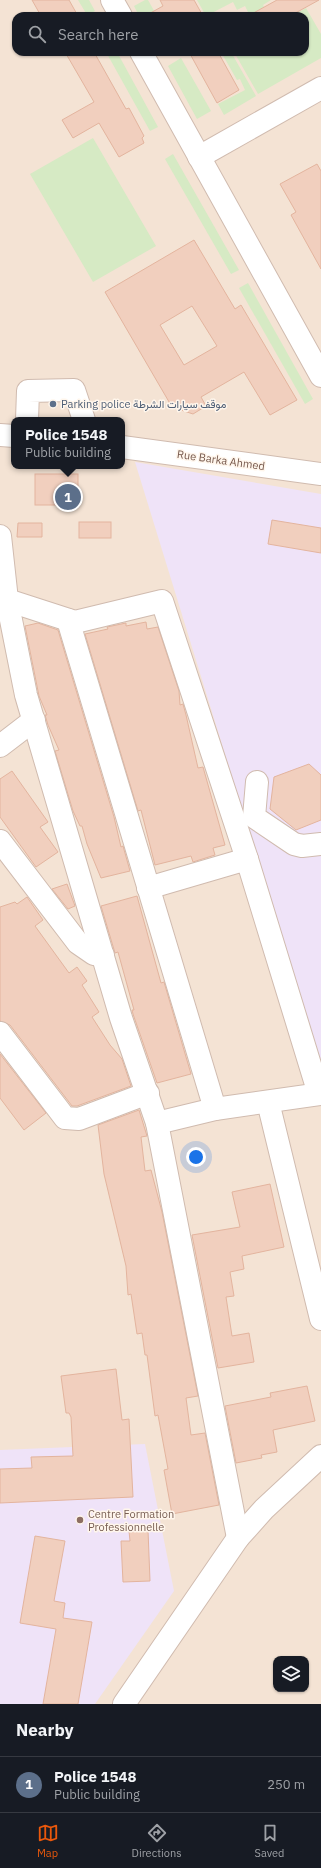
<!DOCTYPE html>
<html lang="en">
<head>
<meta charset="utf-8">
<style>
	:root { --surface:#171b24; --page:#242831; --text:#f1f3f6; --muted:#9ea1a6; --line:#363941; --accent:#ea580c }
	body { margin:0; font-family:"IBM Plex Sans",Vazirmatn,sans-serif; background:var(--page); color:var(--text) }
	.controls { position:absolute; right:12px; bottom:12px; display:grid; overflow:hidden; border-radius:8px; box-shadow:0 1px 3px #0004 }
	.controls button { width:36px; height:36px; display:grid; place-items:center; padding:0; border:0; border-bottom:1px solid var(--line); background:var(--surface); color:var(--text); font:20px sans-serif }
	.you { position:absolute; left:196px; top:1157px; width:14px; height:14px; margin:-10px; border:3px solid #fff; border-radius:50%; background:#1a73e8; box-shadow:0 0 0 6px #1a73e833 }
	.badge { display:grid; place-items:center; width:26px; height:26px; border-radius:50%; background:var(--accent); color:#fff; font-size:13px; font-weight:700 }
	.pin { position:absolute; translate:-50% -50%; border:2px solid #fff; box-shadow:0 1px 4px #0006 }
	.popup { position:absolute; left:11px; top:417px; width:114px; height:52px; box-sizing:border-box; display:grid; place-content:center; border-radius:8px; background:var(--surface); filter:drop-shadow(0 1px 3px #0005); font-size:13px; white-space:nowrap; color:var(--muted) }
	.popup b { font-size:15px; color:var(--text) }
	.popup::after { content:''; position:absolute; left:50%; top:100%; margin-left:-8px; border:8px solid transparent; border-top-color:var(--surface) }
	.list { margin:0; padding:0; list-style:none }
	h2 { display:flex; justify-content:space-between; align-items:center; height:52px; margin:0; padding:0 16px; font-size:17px }
	h2 small { font-size:13px; font-weight:400; color:var(--muted) }
	.list li { display:grid; grid-template-columns:26px 1fr auto; gap:12px; align-items:center; box-sizing:border-box; height:56px; padding:0 16px; border-top:1px solid var(--line) }
	.list b { display:block; font-size:15px; white-space:nowrap }
	.list p { margin:0; font-size:13px; white-space:nowrap; color:var(--muted) }
	.list em { font-size:13px; font-style:normal; color:var(--muted) }
	.icon { flex:none; width:22px; height:22px; fill:none; stroke:currentColor; stroke-width:2; stroke-linecap:round; stroke-linejoin:round }
	.map { position:relative; flex:none; width:321px; height:1704px; overflow:hidden }
	.search { position:absolute; background:var(--surface); box-shadow:0 1px 3px #0004; left:12px; right:12px; top:12px; height:44px; display:flex; align-items:center; gap:10px; box-sizing:border-box; padding:0 14px; border-radius:12px; color:var(--muted); font-size:15px }
	.sheet { height:108px; background:var(--surface) }
	nav { display:flex; justify-content:space-around; align-items:center; box-sizing:border-box; height:56px; border-top:1px solid var(--line); background:var(--surface); font-size:11px; color:var(--muted) }
	nav a { display:grid; justify-items:center; gap:2px }
	nav .on { color:var(--accent) }
	.map>svg:first-child { display:block }
	.residential { fill:#f4e3d4; fill-rule:evenodd }
	.education { fill:#efe3f8 }
	.green { fill:#d6eac4 }
	.building { fill:#f1cfbe; stroke:#e3b49e; fill-rule:evenodd }
	.lines { fill:none; stroke-linecap:round; stroke-linejoin:round }
	.minor-casing { stroke:#d0bbaf; stroke-width:24 }
	.minor { stroke:#fff; stroke-width:22 }
	.service-dot { fill:#5c6f8a; stroke:#fff6ec; stroke-width:1.5 }
	.education-dot { fill:#8d6e63; stroke:#fff6ec; stroke-width:1.5 }
	.labels { text-anchor:middle; stroke-width:3; stroke-linejoin:round; paint-order:stroke }
	.service-label { font-size:11px; fill:#4e5e75; stroke:#fff6ec; text-anchor:start }
	.street-label { font-size:11px; fill:#75574b; stroke:#fff6ec }
	.education-label { font-size:11px; fill:#785e54; stroke:#fff6ec; text-anchor:start }
</style>
</head>
<body>
<div class="map">
<svg width="321" height="1704" viewBox="0 0 321 1704">
	<rect width="100%" height="100%" fill="#fcf2e6"/>
	<path class="residential" d="M0,0H321V1704H0ZM16,16H305V52H16ZM14,420H122V466H14ZM276,1659H306V1689H276Z"/>
	<g class="education">
		<polygon points="135,462 321,494 321,1066 159,540"/>
		<polygon points="145,1444 174,1591 95,1704 0,1704 0,1450"/>
	</g>
	<g class="green">
		<polygon points="78,0 89,0 95,11 87,15"/>
		<polygon points="145,0 148,0 157,16 139,16 134,6"/>
		<polygon points="197,0 271,0 263,5 269,16 250,16 245,6 237,10 233,2 206,16"/>
		<polygon points="306,8 321,34 321,58 258,94 234,52 305,52 305,16 291,16"/>
		<polygon points="106,52 117,52 158,127 150,131"/>
		<polygon points="221,52 231,52 256,96 224,115 218,104 245,90 240,79 237,80"/>
		<polygon points="181,58 211,111 197,119 168,66"/>
		<polygon points="93,138 156,246 93,282 30,174"/>
		<polygon points="173,154 239,270 231,274 165,159"/>
		<polygon points="248,283 313,399 305,404 239,288"/>
	</g>
	<g class="building">
		<polygon points="32,0 69,0 78,16 41,16"/>
		<polygon points="160,0 194,0 203,16 145,16 163,6"/>
		<polygon points="277,0 319,0 290,16 248,16"/>
		<polygon points="65,52 94,52 126,109 129,108 144,136 142,138 144,143 119,157 99,123 73,138 62,120 94,102"/>
		<polygon points="189,52 218,52 239,90 217,103"/>
		<polygon points="317,164 321,171 321,269 291,215 296,212 280,184"/>
		<path d="M194,240L235,309L241,305L297,400L270,415L244,372L201,397L206,406L193,414L172,407L105,292ZM192,306L217,346L184,365L160,325Z"/>
		<rect x="35" y="474" width="43" height="31"/>
		<polygon points="272,520 321,528 321,553 268,544"/>
		<rect x="79" y="522" width="32" height="16"/>
		<polygon points="18,523 42,523 42,537 17,537"/>
		<polygon points="146,622 147,629 158,627 179,691 180,705 183,704 186,715 198,768 203,767 225,845 213,848 215,855 193,862 191,856 155,865 141,810 138,811 85,634 108,629 107,627 126,623 126,626"/>
		<polygon points="38,623 58,630 114,817 121,847 123,846 130,871 101,878 87,844 82,826 80,826 73,811 55,751 59,750 48,725 45,715 47,715 39,696 25,626"/>
		<polygon points="309,764 321,775 321,820 296,830 270,809 274,777"/>
		<polygon points="12,771 48,822 40,827 58,852 36,867 0,817 0,779"/>
		<polygon points="67,884 75,906 68,909 52,889"/>
		<polygon points="137,896 161,983 164,982 191,1074 157,1083 133,1014 132,1010 134,1010 118,952 115,953 101,906"/>
		<polygon points="27,897 43,920 35,926 69,973 77,967 87,981 82,985 99,1012 92,1017 110,1045 122,1059 131,1086 77,1106 72,1106 10,1025 0,1021 0,907 15,902 17,904"/>
		<polygon points="0,1054 46,1113 24,1130 0,1098"/>
		<polygon points="139,1110 147,1136 141,1137 145,1171 151,1170 162,1212 198,1396 186,1398 191,1435 205,1433 219,1505 172,1514 164,1470 168,1469 158,1415 155,1416 147,1355 145,1355 142,1333 137,1334 131,1294 128,1295 126,1266 104,1174 98,1125"/>
		<polygon points="270,1184 284,1247 242,1256 244,1269 230,1272 234,1296 226,1297 232,1336 249,1333 254,1362 218,1368 192,1235 240,1227 232,1192"/>
		<polygon points="116,1369 122,1420 129,1419 133,1497 0,1503 0,1469 32,1468 31,1457 73,1456 71,1417 69,1413 66,1413 61,1376"/>
		<polygon points="307,1386 315,1421 273,1430 277,1452 261,1455 262,1458 236,1463 225,1406 271,1397 270,1393"/>
		<polygon points="148,1530 150,1581 123,1582 121,1541 130,1541 129,1531"/>
		<polygon points="35,1536 65,1541 54,1601 65,1603 63,1618 92,1622 78,1704 43,1704 56,1629 20,1623"/>
	</g>
	<g class="lines">
		<defs>
			<g id="minor">
				<polyline points="112,0 121,16"/>
				<polyline points="141,52 321,376"/>
				<polyline points="199,157 321,88"/>
				<polyline points="27,420 28,391 74,390 84,420"/>
				<polyline points="0,435 14,436"/>
				<polyline points="122,447 321,474"/>
				<polyline points="0,536 7,600 26,695 121,1018 157,1123 238,1538"/>
				<polyline points="7,600 75,622 162,601 247,859"/>
				<polyline points="68,620 215,1109"/>
				<polyline points="0,746 34,720"/>
				<polyline points="257,782 254,817 294,844 302,846 321,844"/>
				<polyline points="0,841 78,943 94,954 103,955"/>
				<polyline points="148,888 247,859 319,1094"/>
				<polyline points="0,1033 65,1118 79,1119 148,1093"/>
				<polyline points="268,1102 321,1319"/>
				<polyline points="157,1123 215,1109 321,1094"/>
				<polyline points="124,1704 238,1538 264,1509 321,1456"/>
			</g>
		</defs>
		<use href="#minor" class="minor-casing"/>
		<use href="#minor" class="minor"/>
	</g>
	<circle class="service-dot" cx="53" cy="404" r="4"/>
	<circle class="education-dot" cx="80" cy="1520" r="4"/>
	<g class="labels">
		<g class="service-label">
			<text x="61" y="408">Parking police موقف سيارات الشرطة</text>
		</g>
		<g class="street-label">
			<text transform="translate(221 460) rotate(8)" y="4">Rue Barka Ahmed</text>
		</g>
		<g class="education-label">
			<text x="88" y="1518">Centre Formation<tspan x="88" dy="13">Professionnelle</tspan></text>
		</g>
	</g>
</svg>
<div class="controls">
<button><svg class="icon" aria-label="layers" viewBox="0 0 24 24"><path d="M12 4l9 5-9 5-9-5zM3 14l9 5 9-5"/></svg></button>
</div>
<div class="you"></div>
<div class="pin badge" style="left:68px;top:497px;background:#5c6f8a">1</div>
<div class="popup"><b>Police 1548</b>Public building</div>
<div class="search"><svg class="icon" aria-label="search" viewBox="0 0 24 24"><circle cx="10" cy="10" r="6"/><path d="M15 15l6 6"/></svg>Search here</div>
</div>
<section class="sheet">
<h2>Nearby<small></small></h2>
<ul class="list">
<li><span class="badge" style="background:#5c6f8a">1</span><div><b>Police 1548</b><p>Public building</p></div><em>250 m</em></li>
</ul>
</section>
<nav>
<a class="on"><svg class="icon" aria-label="map" viewBox="0 0 24 24"><path d="M3 6l6-2 6 2 6-2v14l-6 2-6-2-6 2zM9 4v14M15 6v14"/></svg>Map</a>
<a><svg class="icon" aria-label="directions" viewBox="0 0 24 24"><path d="M12 3l9 9-9 9-9-9zM9 14v-3h6M13 9l2 2-2 2"/></svg>Directions</a>
<a><svg class="icon" aria-label="saved" viewBox="0 0 24 24"><path d="M7 4h10v16l-5-4-5 4z"/></svg>Saved</a>
</nav>
</body>
</html>
